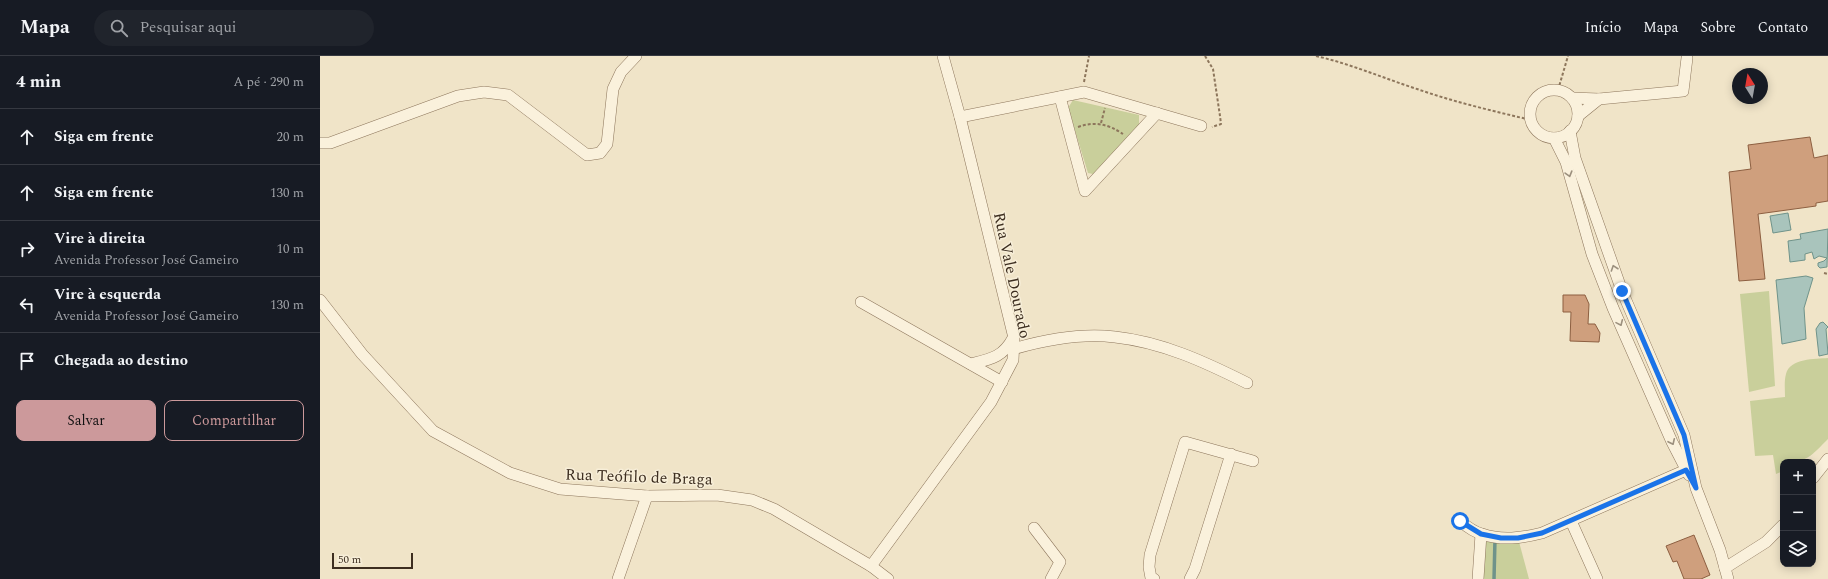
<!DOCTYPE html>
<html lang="pt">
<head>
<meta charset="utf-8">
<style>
	:root { --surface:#171b24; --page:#20242c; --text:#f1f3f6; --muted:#9ea1a6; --line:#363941; --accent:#cc999b }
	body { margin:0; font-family:Spectral,serif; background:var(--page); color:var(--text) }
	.controls { position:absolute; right:12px; bottom:12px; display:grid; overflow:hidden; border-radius:8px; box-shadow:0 2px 10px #0003 }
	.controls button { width:36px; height:36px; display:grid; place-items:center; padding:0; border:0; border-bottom:1px solid var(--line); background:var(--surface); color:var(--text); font:20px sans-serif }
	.compass { position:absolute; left:1412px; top:12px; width:36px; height:36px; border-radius:50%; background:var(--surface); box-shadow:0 2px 10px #0003; rotate:349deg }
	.scale { position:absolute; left:12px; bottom:10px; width:81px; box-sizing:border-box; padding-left:4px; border:2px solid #3d2e20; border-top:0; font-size:11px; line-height:14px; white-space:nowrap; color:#3d2e20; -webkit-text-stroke:3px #f7eed8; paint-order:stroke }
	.stop { position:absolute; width:12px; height:12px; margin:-9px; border:3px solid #1a73e8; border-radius:50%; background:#fff }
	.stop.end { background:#1a73e8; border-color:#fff; box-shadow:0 1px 4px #0008 }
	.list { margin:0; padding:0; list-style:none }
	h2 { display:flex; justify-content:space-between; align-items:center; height:52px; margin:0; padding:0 16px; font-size:17px }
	h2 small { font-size:13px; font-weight:400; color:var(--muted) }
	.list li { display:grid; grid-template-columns:26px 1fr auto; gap:12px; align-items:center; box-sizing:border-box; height:56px; padding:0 16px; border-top:1px solid var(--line) }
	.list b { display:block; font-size:15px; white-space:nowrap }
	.list p { margin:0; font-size:13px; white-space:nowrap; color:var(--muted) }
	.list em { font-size:13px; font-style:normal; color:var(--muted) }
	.actions { display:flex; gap:8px; padding:12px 16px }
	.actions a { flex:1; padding:9px 0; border:1px solid var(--accent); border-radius:8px; text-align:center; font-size:14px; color:var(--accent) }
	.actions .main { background:var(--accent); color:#111 }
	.icon { flex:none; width:22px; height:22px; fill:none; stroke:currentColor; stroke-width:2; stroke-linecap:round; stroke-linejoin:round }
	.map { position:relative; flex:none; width:1508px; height:523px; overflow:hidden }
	header { display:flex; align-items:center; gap:24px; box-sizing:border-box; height:56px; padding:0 20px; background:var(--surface); border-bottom:1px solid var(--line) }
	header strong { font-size:19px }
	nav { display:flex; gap:22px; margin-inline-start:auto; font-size:14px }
	.search { width:280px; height:36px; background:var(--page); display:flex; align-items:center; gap:10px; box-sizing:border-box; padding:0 14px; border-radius:22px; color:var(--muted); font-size:15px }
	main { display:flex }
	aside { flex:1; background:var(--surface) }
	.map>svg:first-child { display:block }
	.green { fill:#c9cf9b }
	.water { fill:#a9c4bc; stroke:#6f938a }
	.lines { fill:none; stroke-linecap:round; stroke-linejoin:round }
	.stream { stroke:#6f938a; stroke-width:3.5 }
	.building { fill:#cf9f7d; stroke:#8d5f41 }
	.minor-casing { stroke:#8d765c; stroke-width:12 }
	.path { stroke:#8d765c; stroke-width:2; stroke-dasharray:3 2; stroke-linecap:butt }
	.minor { stroke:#faf1dc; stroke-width:11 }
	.oneway { stroke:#9c907e }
	.route { stroke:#1a73e8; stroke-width:5 }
	.labels { text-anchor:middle; stroke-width:3; stroke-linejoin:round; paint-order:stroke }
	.street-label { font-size:16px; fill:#3d2e20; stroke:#f7eed8 }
</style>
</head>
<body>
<header>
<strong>Mapa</strong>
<div class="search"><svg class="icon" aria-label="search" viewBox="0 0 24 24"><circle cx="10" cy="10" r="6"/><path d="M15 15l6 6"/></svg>Pesquisar aqui</div>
<nav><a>Início</a><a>Mapa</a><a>Sobre</a><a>Contato</a></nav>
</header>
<main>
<aside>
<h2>4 min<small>A pé · 290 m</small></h2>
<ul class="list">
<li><svg class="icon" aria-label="ahead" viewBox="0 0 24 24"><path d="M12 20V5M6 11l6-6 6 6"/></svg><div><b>Siga em frente</b></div><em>20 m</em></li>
<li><svg class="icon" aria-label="ahead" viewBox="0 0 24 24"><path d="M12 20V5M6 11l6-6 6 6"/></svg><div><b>Siga em frente</b></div><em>130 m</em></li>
<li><svg class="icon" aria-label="right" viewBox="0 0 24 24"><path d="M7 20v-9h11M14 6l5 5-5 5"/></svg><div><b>Vire à direita</b><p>Avenida Professor José Gameiro</p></div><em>10 m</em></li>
<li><svg class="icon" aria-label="left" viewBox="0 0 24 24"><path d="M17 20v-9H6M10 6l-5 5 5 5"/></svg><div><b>Vire à esquerda</b><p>Avenida Professor José Gameiro</p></div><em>130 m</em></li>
<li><svg class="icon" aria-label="arrive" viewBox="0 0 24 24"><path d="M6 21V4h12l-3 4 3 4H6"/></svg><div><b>Chegada ao destino</b></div></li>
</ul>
<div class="actions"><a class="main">Salvar</a><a>Compartilhar</a></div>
</aside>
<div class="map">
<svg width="1508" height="523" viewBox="0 0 1508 523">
	<rect width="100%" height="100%" fill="#f0e4c8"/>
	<g class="green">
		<polygon points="753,44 819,59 819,71 773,118 768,117 748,52"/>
		<polygon points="1449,235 1455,330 1429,336 1420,238"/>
		<path d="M1508,302V383C1491,400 1488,406 1463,406V415L1456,418L1453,399L1435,400L1430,345L1465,341C1465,334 1464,325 1466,318C1470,302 1495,303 1508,302Z"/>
		<polygon points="1161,478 1198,482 1209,523 1158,523"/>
	</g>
	<g class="water">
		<polygon points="1468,157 1471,174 1453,177 1450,160"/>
		<polygon points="1508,173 1507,211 1500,212 1498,210 1498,207 1504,205 1507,202 1499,200 1494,203 1492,196 1485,198 1485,204 1470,206 1468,185 1481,183 1480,178"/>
		<polygon points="1486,220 1493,222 1484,252 1486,283 1462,288 1456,224"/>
		<polygon points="1503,266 1508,271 1506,273 1508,298 1499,300 1496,273 1500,267"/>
	</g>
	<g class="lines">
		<polyline class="stream" points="1174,523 1175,483"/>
	</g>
	<g class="building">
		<polygon points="1490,81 1494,102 1508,99 1508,145 1496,147 1496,150 1438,158 1445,223 1419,225 1409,116 1431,113 1428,89"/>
		<polygon points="1243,239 1265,239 1269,248 1268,268 1275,268 1280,277 1279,286 1250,285 1251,256 1243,256"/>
		<polygon points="1374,479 1390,519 1381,523 1364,523 1357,505 1353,506 1346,490"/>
	</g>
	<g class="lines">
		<defs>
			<g id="minor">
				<circle cx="1234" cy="58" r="24"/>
				<polyline points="740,41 765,135 837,57"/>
				<polyline points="1252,42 1279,43 1363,35 1367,2"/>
				<polyline points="1258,60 1279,43"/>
				<polyline points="640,61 764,36 881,70"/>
				<polyline points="1250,75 1255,102 1302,235 1364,379 1376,432 1400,494 1408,523"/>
				<polyline points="1234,82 1246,106 1272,198 1293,252 1352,386 1369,419"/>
				<polyline points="0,87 10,87 138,40 164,36 188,39 267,99 280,97 287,88 293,33 301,16 316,0"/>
				<polyline points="0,244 42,298 113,375 190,417 240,433 327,440 397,439 432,444 454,453 551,510 568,523"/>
				<polyline points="541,246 682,326"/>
				<path d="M693,293C724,284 763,277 795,281C842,286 885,306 927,327"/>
				<path d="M651,308C671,303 683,301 693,282"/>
				<polyline points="1493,422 1508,403"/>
				<path d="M1140,465C1146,470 1154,476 1162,478C1182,485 1202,482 1222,477L1366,414"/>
				<polyline points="1251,465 1277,523"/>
				<polyline points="714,472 740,506 731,523"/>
				<polyline points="551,510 671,346 693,304 694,282 640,61 623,0"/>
				<polyline points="1405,512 1446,486 1463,469"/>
				<polyline points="298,523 327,440"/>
				<polyline points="834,523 831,522 829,511 830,499 865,386 933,405"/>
				<polyline points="870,523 875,513 911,398"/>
				<polyline points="1158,523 1161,478"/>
			</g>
		</defs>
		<use href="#minor" class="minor-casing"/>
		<g class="path">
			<polyline points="885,0 893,13 900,60 901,68 892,71"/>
			<path d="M996,0C1031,8 1063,22 1097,33C1134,46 1173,55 1211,64"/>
			<polyline points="764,26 769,0"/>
			<polyline points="1238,34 1248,0"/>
			<polyline points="781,67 785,52"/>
			<path d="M758,71C775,65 788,68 803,78"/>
			<polyline points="1504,217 1508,218"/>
		</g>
		<use href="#minor" class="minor"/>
	</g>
	<defs><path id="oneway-chevron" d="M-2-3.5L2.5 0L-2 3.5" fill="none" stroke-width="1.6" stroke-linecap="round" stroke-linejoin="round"/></defs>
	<g class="oneway">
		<use href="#oneway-chevron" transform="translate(1249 118) rotate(74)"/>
		<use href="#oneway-chevron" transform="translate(1294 212) rotate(-109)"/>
		<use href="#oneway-chevron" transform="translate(1300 267) rotate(66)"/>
		<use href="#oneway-chevron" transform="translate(1352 386) rotate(65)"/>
	</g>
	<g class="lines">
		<polyline class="route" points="1140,465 1161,478 1181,482 1198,482 1222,477 1366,414 1376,432 1364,379 1302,235"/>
	</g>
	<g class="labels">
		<g class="street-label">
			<text transform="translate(693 219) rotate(78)" y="6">Rua Vale Dourado</text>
			<text transform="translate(319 420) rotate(2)" y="6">Rua Teófilo de Braga</text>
		</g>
	</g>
</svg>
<div class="controls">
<button>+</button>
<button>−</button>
<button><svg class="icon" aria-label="layers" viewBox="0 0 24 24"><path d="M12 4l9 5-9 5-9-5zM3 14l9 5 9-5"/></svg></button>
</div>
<svg class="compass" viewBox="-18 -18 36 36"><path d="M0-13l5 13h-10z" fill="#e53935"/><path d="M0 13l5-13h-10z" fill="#9ea1a6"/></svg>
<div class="scale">50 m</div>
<div class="stop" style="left:1140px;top:465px"></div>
<div class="stop end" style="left:1302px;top:235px"></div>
</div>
</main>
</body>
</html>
